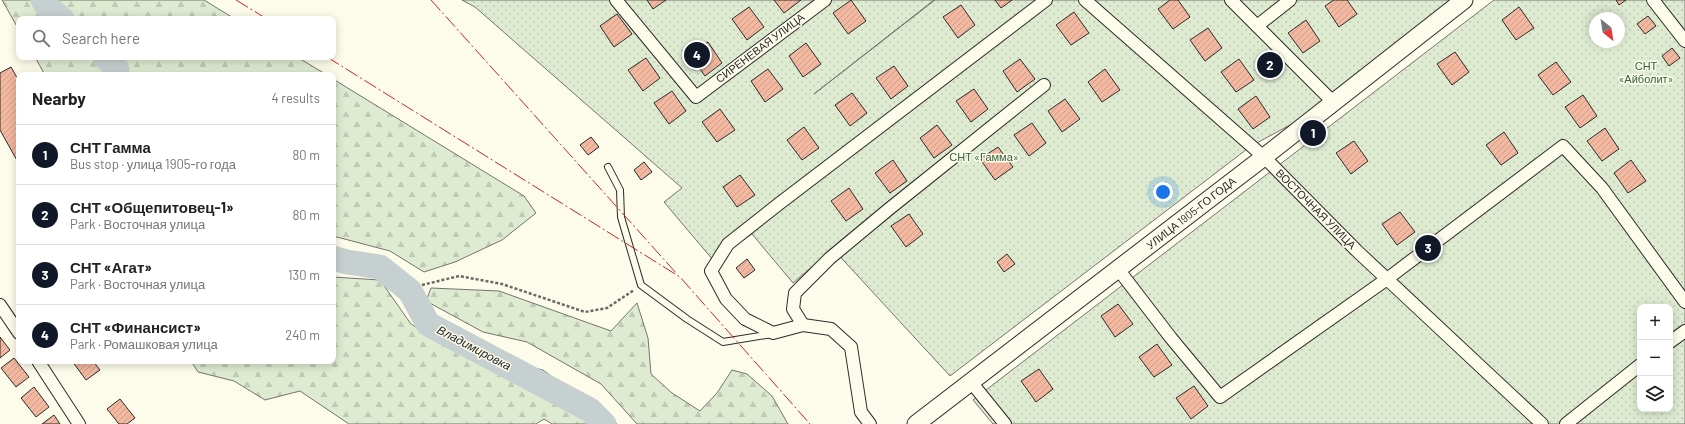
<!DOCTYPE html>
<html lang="en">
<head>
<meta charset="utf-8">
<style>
	:root { --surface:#fff; --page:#f2f2f2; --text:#222; --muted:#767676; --line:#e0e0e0; --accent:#111827 }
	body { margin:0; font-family:Barlow,sans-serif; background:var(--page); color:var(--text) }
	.controls { position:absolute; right:12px; bottom:12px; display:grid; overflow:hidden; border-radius:8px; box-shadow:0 2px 10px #0003 }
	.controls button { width:36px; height:36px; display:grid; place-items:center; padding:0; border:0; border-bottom:1px solid var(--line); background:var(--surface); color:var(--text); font:20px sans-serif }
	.compass { position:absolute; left:1589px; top:12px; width:36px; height:36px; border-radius:50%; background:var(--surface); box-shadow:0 2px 10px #0003; rotate:150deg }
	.you { position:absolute; left:1163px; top:192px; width:14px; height:14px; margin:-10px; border:3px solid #fff; border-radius:50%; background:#1a73e8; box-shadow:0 0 0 6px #1a73e833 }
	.badge { display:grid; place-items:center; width:26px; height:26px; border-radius:50%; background:var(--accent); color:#fff; font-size:13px; font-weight:700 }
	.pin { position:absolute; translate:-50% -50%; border:2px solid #fff; box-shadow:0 1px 4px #0006 }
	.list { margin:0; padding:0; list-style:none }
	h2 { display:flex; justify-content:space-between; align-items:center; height:52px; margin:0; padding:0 16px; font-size:17px }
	h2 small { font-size:13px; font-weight:400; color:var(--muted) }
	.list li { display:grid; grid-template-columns:26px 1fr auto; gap:12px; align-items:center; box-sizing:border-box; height:60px; padding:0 16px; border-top:1px solid var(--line) }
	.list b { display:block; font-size:15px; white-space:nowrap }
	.list p { margin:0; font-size:13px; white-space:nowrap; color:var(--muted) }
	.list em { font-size:13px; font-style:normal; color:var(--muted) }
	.icon { flex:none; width:22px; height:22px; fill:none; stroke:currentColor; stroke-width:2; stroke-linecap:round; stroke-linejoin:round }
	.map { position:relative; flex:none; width:1685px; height:424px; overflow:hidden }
	.search { position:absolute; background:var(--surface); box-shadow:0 2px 10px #0003; left:16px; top:16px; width:320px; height:44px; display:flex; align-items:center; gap:10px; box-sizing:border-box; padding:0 14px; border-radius:8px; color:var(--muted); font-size:15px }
	.panel { position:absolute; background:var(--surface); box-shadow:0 2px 10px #0003; left:16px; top:72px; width:320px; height:292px; border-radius:8px }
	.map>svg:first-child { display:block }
	.forest { fill:url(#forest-firs); stroke:#74746e }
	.garden { fill:url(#garden-dots); stroke:#74746e; fill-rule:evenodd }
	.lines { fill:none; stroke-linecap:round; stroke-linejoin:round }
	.river { stroke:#c7d0d0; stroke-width:25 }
	.building { fill:url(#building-hatch); stroke:#2b2b2b }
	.lane-casing { stroke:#2b2b2b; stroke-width:8 }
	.street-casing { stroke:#2b2b2b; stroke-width:14 }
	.secondary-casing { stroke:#2b2b2b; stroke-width:19 }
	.path { stroke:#6a6964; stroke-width:2.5; stroke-dasharray:3 2; stroke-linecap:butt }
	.lane { stroke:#fdfbea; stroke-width:6 }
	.street { stroke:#fdfbea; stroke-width:12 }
	.secondary { stroke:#fdfbea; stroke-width:17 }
	.power { stroke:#c62828; stroke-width:1; stroke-dasharray:14 3 2 3; stroke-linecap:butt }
	.labels { text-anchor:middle; stroke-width:3; stroke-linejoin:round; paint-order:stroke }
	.street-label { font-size:11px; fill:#2b2b2b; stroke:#fdfbea }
	.park-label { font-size:11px; fill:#34623c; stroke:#fdfbea }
	.water-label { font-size:12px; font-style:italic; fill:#2b2b2b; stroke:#fdfbea }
</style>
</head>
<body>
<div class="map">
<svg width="1685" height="424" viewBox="0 0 1685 424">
	<defs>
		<pattern id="forest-firs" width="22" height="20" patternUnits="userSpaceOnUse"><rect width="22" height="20" fill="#deebd1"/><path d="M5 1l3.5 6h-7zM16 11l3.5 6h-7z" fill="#bfcab4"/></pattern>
		<pattern id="garden-dots" width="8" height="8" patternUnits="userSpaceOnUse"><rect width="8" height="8" fill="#deebd1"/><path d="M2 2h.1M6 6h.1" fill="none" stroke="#bfcab4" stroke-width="1.8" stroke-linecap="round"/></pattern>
		<pattern id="building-hatch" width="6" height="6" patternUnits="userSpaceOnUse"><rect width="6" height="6" fill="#f2b8a0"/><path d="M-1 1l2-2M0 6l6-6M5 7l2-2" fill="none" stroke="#d09e8a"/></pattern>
	</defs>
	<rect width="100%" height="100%" fill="#fdfbea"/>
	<g class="forest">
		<polygon points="2,0 204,0 235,19 19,19 19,30"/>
		<polygon points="35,57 297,57 327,75 45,75"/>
		<polygon points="333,79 524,196 536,213 502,240 455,262 424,272 390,251 333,236"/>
		<polygon points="333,277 380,280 411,324 455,351 543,370 617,424 552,424 544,419 536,424 349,424 300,391 265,400 234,381 198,372 191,361 333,361"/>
		<polygon points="431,288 499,291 611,331 637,303 648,338 651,374 672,393 700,411 717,393 732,370 747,374 772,396 788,424 637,424 601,384 527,342 483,332 426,301"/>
	</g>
	<g class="garden">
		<polygon points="462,0 934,0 814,94 935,0 1464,0 1333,102 1251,146 950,376 833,249 793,283 752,234 713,260 664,202 682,188 475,7"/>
		<path d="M1494,0H1685V424H993L973,400ZM1595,18H1619V42H1595ZM1640,307H1670V409H1640Z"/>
	</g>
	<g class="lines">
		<g class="river">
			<polyline points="43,0 48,8 62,19"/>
			<polyline points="105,57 117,69 117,75"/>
			<polyline points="333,258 347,262 380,267 410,291 428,324 590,410 604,424"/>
		</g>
	</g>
	<g class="building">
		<polygon points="647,0 666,0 653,9"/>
		<polygon points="774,0 801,0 784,13"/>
		<polygon points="851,0 866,21 848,34 833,13"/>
		<polygon points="995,0 1012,0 1001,8"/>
		<polygon points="1170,0 1178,0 1190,17 1173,29 1158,9"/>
		<polygon points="1334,0 1347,0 1357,14 1339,27 1325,6"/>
		<polygon points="1616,0 1626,0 1619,5"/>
		<polygon points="961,5 975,25 958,38 943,17"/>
		<polygon points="749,7 764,27 747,40 732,19"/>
		<polygon points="1519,7 1534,28 1516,40 1502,20"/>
		<polygon points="1074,12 1089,33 1071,45 1056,25"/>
		<polygon points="617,14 632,34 614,47 600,26"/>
		<polygon points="1648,16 1656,26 1645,34 1637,24"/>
		<polygon points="1306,20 1320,41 1303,53 1288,33"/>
		<polygon points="1208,28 1222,48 1205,61 1190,40"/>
		<polygon points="708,42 722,63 705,76 690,55"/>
		<polygon points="806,43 821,64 803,77 789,56"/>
		<polygon points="1672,48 1680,58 1669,66 1662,56"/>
		<polygon points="1455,52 1469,72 1452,85 1437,64"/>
		<polygon points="646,58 660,78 643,91 628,70"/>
		<polygon points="1020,59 1035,79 1017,92 1003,71"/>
		<polygon points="1239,59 1254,80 1236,92 1221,72"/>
		<polygon points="1556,62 1571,82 1553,95 1538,75"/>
		<polygon points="894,66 908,86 891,99 876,78"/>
		<polygon points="11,67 19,81 19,164 0,130 0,73"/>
		<polygon points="768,69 783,89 765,102 751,81"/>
		<polygon points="1105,69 1120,90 1102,102 1088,82"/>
		<polygon points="974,89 988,109 971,122 956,101"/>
		<polygon points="672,91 686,111 669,124 654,103"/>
		<polygon points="852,93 867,113 850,126 835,105"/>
		<polygon points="1583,95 1597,116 1580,128 1565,107"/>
		<polygon points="1256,96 1270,117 1253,129 1238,109"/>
		<polygon points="1065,99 1080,119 1062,132 1048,111"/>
		<polygon points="720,109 735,130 717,142 702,122"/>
		<polygon points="1032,123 1046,143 1029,156 1014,135"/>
		<polygon points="937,125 952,145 934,158 920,138"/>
		<polygon points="804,127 819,148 802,160 787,140"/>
		<polygon points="1605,128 1619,149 1602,161 1587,141"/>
		<polygon points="1504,132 1518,153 1501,165 1486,145"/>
		<polygon points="591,137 599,147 588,155 580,145"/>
		<polygon points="1354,141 1368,161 1351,174 1336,153"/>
		<polygon points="998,147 1013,167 995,180 980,159"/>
		<polygon points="893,160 907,181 890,193 875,173"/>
		<polygon points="1631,160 1646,181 1628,193 1614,173"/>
		<polygon points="644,162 652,172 641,180 634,170"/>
		<polygon points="740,175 755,195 737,207 723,187"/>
		<polygon points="849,188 863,209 846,221 831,201"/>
		<polygon points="1400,212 1415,232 1397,245 1382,224"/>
		<polygon points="909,214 923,234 906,247 891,226"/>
		<polygon points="1007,254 1015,264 1004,272 997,262"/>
		<polygon points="747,259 755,270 744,278 736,268"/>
		<polygon points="1118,304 1133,324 1115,337 1101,316"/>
		<polygon points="0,337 10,350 0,358"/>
		<polygon points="1157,344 1172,365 1154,377 1139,357"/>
		<polygon points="14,358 29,377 16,387 1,368"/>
		<polygon points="72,361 93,361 100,370 86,380"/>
		<polygon points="1039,369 1053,389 1036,402 1021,381"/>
		<polygon points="1194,386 1208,406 1191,419 1176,398"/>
		<polygon points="34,387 49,407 36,417 21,398"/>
		<polygon points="120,399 135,418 127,424 119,424 107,409"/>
		<polygon points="54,415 60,424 42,424"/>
	</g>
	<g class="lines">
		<defs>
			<polyline id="lane" points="608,167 620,190 621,217 641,285 687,319 723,342 772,334"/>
			<g id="street">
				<polyline points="616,0 696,97 825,0"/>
				<polyline points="1085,0 1264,157 1357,251 1542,424"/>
				<polyline points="1231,0 1333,102"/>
				<polyline points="1653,0 1685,41"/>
				<polyline points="1257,26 1290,0"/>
				<polyline points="1118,269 1171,338 1220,397 1387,279 1563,146 1602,188 1685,302"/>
				<polyline points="0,305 19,333"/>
				<polyline points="803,325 793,309 795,293 830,258 889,209 1044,85"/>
				<polyline points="1670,342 1685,331"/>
				<polyline points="38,361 79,424"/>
				<polyline points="971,382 1005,424"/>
				<polyline points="870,424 861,412 851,347 831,329 803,325 773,333 745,319 726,299 711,271 728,244 780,203 1046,0"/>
				<polyline points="1566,424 1640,365"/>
			</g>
			<polyline id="secondary" points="916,424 1264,157 1464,0"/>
		</defs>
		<use href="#lane" class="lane-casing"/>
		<use href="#street" class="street-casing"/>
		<use href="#secondary" class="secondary-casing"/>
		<polyline class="path" points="422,285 459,276 502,284 585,312 607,308 634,290"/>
		<use href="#lane" class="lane"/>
		<use href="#street" class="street"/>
		<use href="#secondary" class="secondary"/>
		<g class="power">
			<polyline points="236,0 267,19"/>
			<polyline points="431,0 677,274"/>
			<polyline points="327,57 680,277 810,424"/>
		</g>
	</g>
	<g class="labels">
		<g class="street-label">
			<text transform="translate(760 48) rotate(-37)" y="4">СИРЕНЕВАЯ УЛИЦА</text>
			<text transform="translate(1316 209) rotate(45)" y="4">ВОСТОЧНАЯ УЛИЦА</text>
			<text transform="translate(1191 213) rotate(-38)" y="4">УЛИЦА 1905-ГО ГОДА</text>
		</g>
		<g class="park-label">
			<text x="1646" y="70">СНТ<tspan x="1646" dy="13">«Айболит»</tspan></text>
			<text x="984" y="161">СНТ «Гамма»</text>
		</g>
		<g class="water-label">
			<text transform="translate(474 348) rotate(28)" y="4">Владимировка</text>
		</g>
	</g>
</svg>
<div class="controls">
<button>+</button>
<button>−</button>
<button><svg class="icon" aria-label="layers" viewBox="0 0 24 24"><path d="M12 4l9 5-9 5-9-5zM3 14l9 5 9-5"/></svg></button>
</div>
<svg class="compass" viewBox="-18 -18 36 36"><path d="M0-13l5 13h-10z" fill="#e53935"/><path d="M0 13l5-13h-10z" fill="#767676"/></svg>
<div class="you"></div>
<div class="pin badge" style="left:1313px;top:133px">1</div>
<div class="pin badge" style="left:1270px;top:65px">2</div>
<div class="pin badge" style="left:1428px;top:248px">3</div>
<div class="pin badge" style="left:697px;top:55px">4</div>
<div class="search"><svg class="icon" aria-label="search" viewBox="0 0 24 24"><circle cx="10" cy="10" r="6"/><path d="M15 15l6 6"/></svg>Search here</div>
<section class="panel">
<h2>Nearby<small>4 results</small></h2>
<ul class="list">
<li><span class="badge">1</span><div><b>СНТ Гамма</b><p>Bus stop · улица 1905-го года</p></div><em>80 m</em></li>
<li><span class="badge">2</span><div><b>СНТ «Общепитовец-1»</b><p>Park · Восточная улица</p></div><em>80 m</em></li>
<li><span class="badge">3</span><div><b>СНТ «Агат»</b><p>Park · Восточная улица</p></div><em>130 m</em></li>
<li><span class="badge">4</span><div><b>СНТ «Финансист»</b><p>Park · Ромашковая улица</p></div><em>240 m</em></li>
</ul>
</section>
</div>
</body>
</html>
